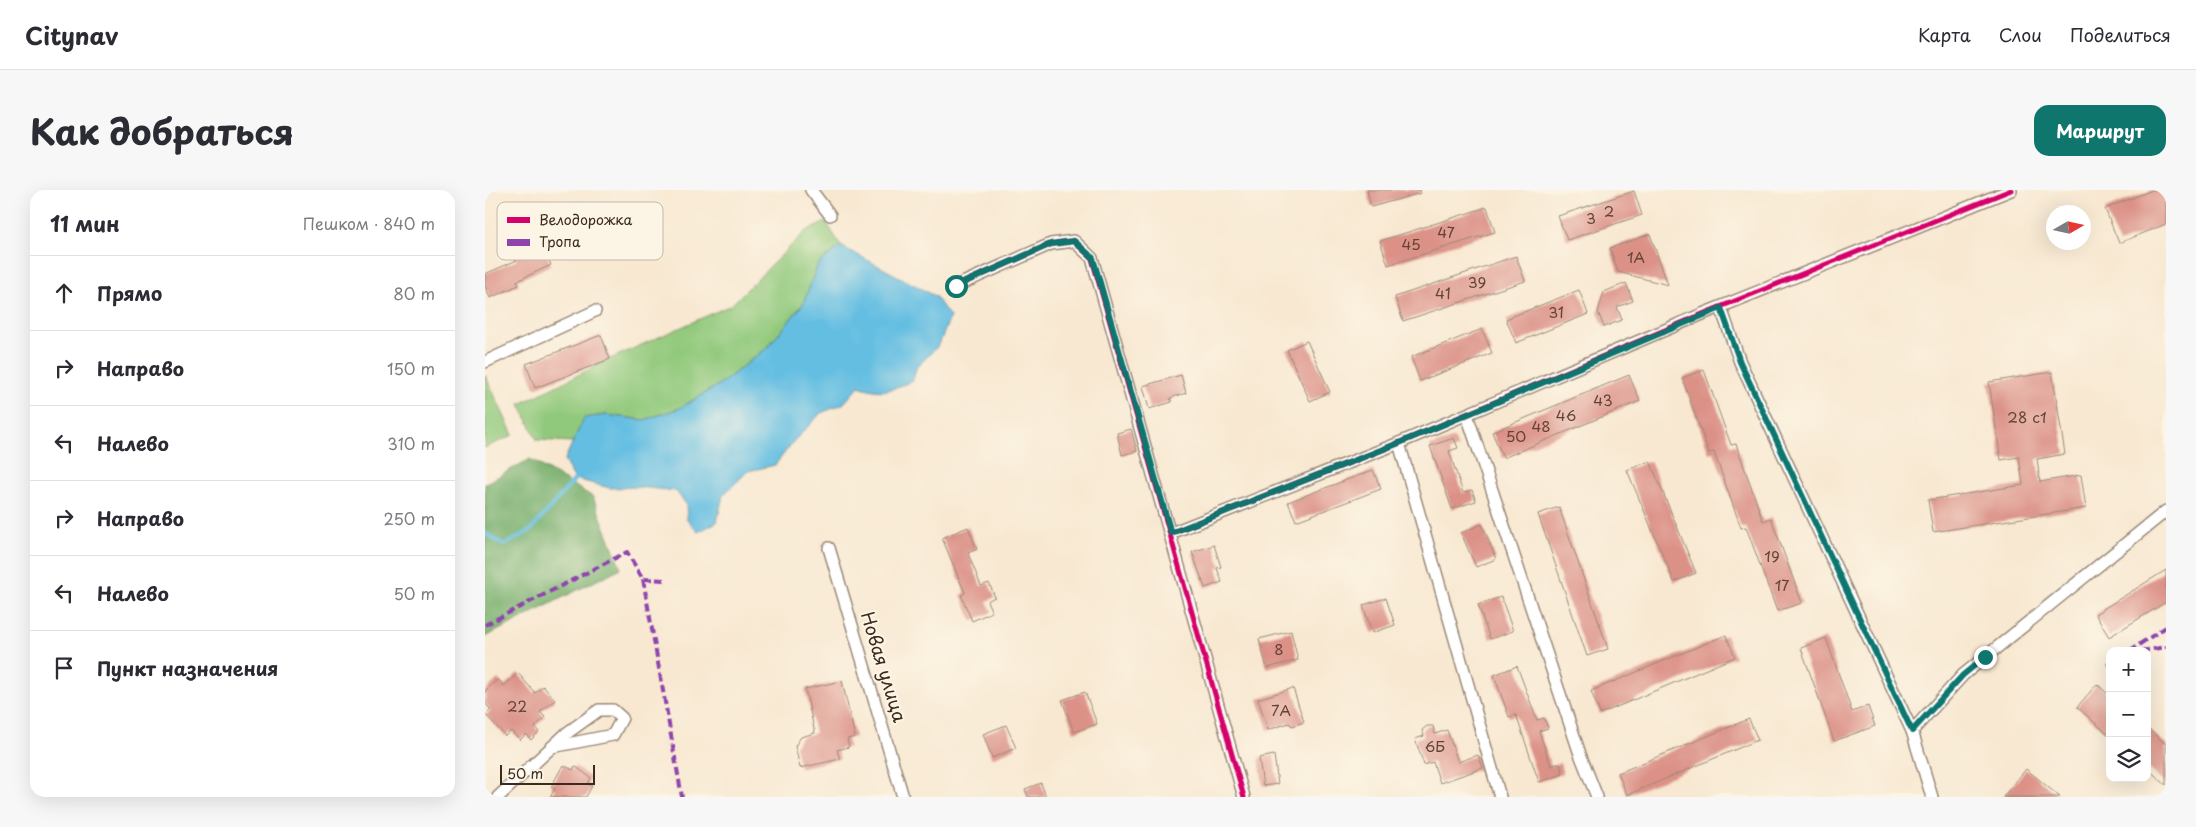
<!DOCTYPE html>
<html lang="ru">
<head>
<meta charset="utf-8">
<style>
	:root { --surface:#fff; --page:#f7f7f7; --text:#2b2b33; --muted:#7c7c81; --line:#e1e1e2; --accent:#0f766e }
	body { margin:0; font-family:"Playpen Sans",sans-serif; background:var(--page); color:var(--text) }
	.controls { position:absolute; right:15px; bottom:15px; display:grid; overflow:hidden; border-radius:10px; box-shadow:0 5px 20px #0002 }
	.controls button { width:45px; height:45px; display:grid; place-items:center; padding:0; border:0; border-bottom:1px solid var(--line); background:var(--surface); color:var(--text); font:25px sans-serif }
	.compass { position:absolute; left:1561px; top:15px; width:45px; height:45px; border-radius:50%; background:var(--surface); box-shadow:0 5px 20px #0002; rotate:81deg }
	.scale { position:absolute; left:15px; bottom:12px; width:95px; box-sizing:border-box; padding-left:5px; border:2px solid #3b2a1e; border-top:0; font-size:14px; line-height:18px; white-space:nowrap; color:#3b2a1e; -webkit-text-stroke:4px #fcf5e5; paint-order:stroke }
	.stop { position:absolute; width:15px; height:15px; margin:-11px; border:4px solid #0f766e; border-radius:50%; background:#fff }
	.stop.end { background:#0f766e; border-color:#fff; box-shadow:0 1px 5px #0008 }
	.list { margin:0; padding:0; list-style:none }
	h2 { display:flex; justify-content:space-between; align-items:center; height:65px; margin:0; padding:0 20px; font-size:21px }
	h2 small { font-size:16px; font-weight:400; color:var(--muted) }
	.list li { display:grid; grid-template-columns:32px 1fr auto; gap:15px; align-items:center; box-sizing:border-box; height:75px; padding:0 20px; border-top:1px solid var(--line) }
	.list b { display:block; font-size:19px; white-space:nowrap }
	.list em { font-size:16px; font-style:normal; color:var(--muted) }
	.icon { flex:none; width:28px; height:28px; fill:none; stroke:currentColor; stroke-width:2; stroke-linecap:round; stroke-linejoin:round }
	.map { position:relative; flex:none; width:1681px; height:607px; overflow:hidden; border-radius:15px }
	header { display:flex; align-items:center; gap:30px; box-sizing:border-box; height:70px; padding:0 25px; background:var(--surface); border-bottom:1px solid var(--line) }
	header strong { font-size:24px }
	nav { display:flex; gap:28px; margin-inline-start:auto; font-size:18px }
	.intro { display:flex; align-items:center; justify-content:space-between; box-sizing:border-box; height:120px; padding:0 30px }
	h1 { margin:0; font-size:35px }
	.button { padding:12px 22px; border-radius:15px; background:var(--accent); color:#fff; font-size:18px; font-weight:700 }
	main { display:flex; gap:30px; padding:0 30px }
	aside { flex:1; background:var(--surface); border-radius:15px; box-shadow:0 5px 20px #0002 }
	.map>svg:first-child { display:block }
	.green { fill:#91c97b; stroke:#667a4c }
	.forest { fill:#74ad6b; stroke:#586c44 }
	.water { fill:#64bee2; stroke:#507480 }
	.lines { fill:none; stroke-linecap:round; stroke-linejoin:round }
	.stream { stroke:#64bee2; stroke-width:4 }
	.building { fill:#dc9187 }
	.minor-casing { stroke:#9a8978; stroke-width:14 }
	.minor { stroke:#fff; stroke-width:11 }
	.quiet { stroke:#8e44ad; stroke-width:4; stroke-dasharray:8 4; stroke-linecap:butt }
	.cycleway-casing { stroke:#fcf5e5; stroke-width:8 }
	.cycleway { stroke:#d6006c; stroke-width:5 }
	.route { stroke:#0f766e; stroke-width:6 }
	.labels { text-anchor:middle; stroke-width:4; stroke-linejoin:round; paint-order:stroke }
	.number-label { font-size:15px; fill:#634438 }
	.street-label { font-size:18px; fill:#3b2a1e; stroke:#fcf5e5 }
	.key { fill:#fcf5e5; stroke:#c2b8a9; stroke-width:1 }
	.key-label { font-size:14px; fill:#3b2a1e }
</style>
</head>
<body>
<header>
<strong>Citynav</strong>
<nav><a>Карта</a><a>Слои</a><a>Поделиться</a></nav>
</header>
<div class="intro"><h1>Как добраться</h1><a class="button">Маршрут</a></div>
<main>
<aside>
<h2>11 мин<small>Пешком · 840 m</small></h2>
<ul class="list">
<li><svg class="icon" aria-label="ahead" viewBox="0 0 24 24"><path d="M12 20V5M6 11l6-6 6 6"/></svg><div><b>Прямо</b></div><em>80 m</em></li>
<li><svg class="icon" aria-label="right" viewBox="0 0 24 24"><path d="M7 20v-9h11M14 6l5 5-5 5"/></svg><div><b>Направо</b></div><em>150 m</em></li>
<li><svg class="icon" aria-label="left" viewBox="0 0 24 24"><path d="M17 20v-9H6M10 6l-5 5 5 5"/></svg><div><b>Налево</b></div><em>310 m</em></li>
<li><svg class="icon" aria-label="right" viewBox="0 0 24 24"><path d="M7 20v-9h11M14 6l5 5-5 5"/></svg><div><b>Направо</b></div><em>250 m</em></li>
<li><svg class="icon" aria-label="left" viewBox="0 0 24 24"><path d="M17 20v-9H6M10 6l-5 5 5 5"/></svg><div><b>Налево</b></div><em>50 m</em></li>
<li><svg class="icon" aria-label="arrive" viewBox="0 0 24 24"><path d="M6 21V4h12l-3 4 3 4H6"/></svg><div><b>Пункт назначения</b></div></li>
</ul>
</aside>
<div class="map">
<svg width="1681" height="607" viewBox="0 0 1681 607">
	<rect width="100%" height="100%" fill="#fcf5e5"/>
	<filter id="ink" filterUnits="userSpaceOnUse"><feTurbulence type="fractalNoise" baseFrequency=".02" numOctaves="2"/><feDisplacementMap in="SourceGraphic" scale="10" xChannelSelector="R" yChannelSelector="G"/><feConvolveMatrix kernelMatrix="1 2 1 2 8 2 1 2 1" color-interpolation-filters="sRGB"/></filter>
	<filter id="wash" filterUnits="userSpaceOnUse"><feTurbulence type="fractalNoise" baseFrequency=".0096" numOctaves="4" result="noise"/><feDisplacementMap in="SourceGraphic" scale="20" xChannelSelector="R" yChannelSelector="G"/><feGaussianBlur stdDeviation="1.12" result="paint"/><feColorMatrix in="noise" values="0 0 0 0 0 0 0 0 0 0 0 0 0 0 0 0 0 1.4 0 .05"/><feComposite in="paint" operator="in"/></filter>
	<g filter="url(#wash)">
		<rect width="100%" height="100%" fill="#f8e8d1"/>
		<g class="green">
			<polygon points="341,32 356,56 333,74 318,114 282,158 238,192 195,218 159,230 121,225 99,228 88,252 52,250 35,214 125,169 246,115 321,41"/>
			<polygon points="0,185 28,245 0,258"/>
		</g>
		<polygon class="forest" points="45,269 108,307 136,378 0,447 0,294"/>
		<path class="water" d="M356,56L450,106L465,127L454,155L431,178L428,190C407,201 396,204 374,196L358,214L336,223L308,252L290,275L263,281L238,305L232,332L213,342L202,330L201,314L191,301L154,297L125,298L90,289L79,271L99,228L121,225L159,230L195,218L238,192L282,158L318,114L333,74Z"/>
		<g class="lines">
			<polyline class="stream" points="0,343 19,355 45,341 90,289"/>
		</g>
		<g id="blocks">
			<g class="building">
				<polygon points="882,0 935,0 936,3 886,17"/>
				<polygon points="1667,0 1681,0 1681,34 1634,53 1620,19"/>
				<polygon points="1149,1 1157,25 1082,50 1073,26"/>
				<polygon points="1002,17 1010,42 903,75 895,51"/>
				<polygon points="52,44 66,75 32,91 34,95 5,108 0,96 0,84 32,70 25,56"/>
				<polygon points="1165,44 1183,95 1133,82 1125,58"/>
				<polygon points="1031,66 1040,91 918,131 910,107"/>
				<polygon points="1141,93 1148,111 1132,117 1137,130 1119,137 1113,122 1119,102"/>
				<polygon points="1094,100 1103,124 1031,153 1021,129"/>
				<polygon points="997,139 1007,163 935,191 926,167"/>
				<polygon points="116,145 125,169 50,198 41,174"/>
				<polygon points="822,151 845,202 825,211 802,160"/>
				<polygon points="1219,180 1246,255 1251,254 1278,331 1286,328 1317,413 1292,421 1261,337 1256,338 1229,262 1224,263 1197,188"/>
				<polygon points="1567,182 1580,264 1552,269 1555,292 1596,285 1601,318 1448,342 1443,310 1538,295 1534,267 1516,270 1504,192"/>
				<polygon points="696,185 701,203 685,208 687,212 664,219 658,196"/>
				<polygon points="1144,185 1155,211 1018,268 1007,242"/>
				<polygon points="646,239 652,261 637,265 632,243"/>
				<polygon points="969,248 973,258 964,261 978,303 987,300 991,311 967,319 945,256"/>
				<polygon points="1165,271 1211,383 1189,392 1142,280"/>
				<polygon points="888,280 896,299 811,331 803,312"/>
				<polygon points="1074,317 1123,459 1102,466 1053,324"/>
				<polygon points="997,334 1011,369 991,377 976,343"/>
				<polygon points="483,337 492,359 483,363 496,396 504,393 510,407 502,411 507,422 487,431 476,405 480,403 457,348"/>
				<polygon points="729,355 736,377 732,378 737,392 720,398 707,362"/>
				<polygon points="1681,380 1681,412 1624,447 1610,424"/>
				<polygon points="1016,407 1028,441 1005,449 993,415"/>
				<polygon points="901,408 910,435 887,443 878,415"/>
				<polygon points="806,441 813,470 782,478 774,449"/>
				<polygon points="1241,445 1250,467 1115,524 1106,501"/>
				<polygon points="1341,448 1367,522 1383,516 1390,536 1349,551 1316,458"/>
				<polygon points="1032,476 1052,530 1059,528 1063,538 1054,541 1066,576 1075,573 1078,584 1054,592 1031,525 1024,527 1009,485"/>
				<polygon points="33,483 50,503 58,496 70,510 55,522 60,527 50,537 54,542 46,550 41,544 35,550 26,541 20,546 1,525 6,520 0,513 0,501 13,489 19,496"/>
				<polygon points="357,491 370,547 362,549 364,557 352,560 355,569 315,578 310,556 316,547 330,543 320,499"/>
				<polygon points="1612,494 1625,506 1625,546 1592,517"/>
				<polygon points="808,498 819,532 807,536 804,533 783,540 773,509"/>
				<polygon points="600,502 612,534 589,542 577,510"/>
				<polygon points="1264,529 1273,550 1142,605 1133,583"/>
				<polygon points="521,535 531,558 507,568 498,544"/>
				<polygon points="942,536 948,536 950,544 962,540 973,572 993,565 998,578 955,593 948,572 939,575 930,549 939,546 937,540"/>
				<polygon points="1662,538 1681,554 1681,595 1662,578"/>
				<polygon points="789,565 793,594 778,596 774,568"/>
				<polygon points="78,575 88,580 90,576 106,588 103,594 107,596 101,607 65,607 70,599 66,597"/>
				<polygon points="1541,579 1575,607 1518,607"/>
				<polygon points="556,593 561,607 543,607 540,599"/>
			</g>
		</g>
	</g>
	<g filter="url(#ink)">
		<use href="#blocks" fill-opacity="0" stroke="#9a8978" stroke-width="1"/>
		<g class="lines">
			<defs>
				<g id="minor">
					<polyline points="326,0 345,25"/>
					<polyline points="471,96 566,54 589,51 607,68 759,607"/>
					<polyline points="1236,118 1255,172 1427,541 1447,607"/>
					<polyline points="0,172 110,121"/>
					<polyline points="982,225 1095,564 1112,607"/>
					<polyline points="914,253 1015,607"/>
					<polyline points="686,343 914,253 1220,123 1526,0"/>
					<polyline points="344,358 418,607"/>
					<polyline points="1427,541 1478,485 1681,321"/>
					<polyline points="13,607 82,543 114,520 128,520 137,528 128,545 67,557"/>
				</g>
			</defs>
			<use href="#minor" class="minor-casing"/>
			<use href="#minor" class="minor"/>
			<g class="quiet">
				<polyline points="158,389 197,607"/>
				<polyline points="0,435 142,362 158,389 181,390"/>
				<polyline points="1644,461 1681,437"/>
				<polyline points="1656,461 1681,457"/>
				<polyline points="1622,475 1625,474"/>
			</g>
			<defs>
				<g id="cycleway">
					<polyline points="471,96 566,54 589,51 607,68 759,607"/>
					<polyline points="686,343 914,253 1220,123 1526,0"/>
				</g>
			</defs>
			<use href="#cycleway" class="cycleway-casing"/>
			<use href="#cycleway" class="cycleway"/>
		</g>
	</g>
	<g class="lines" filter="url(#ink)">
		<polyline class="route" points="471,96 566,54 589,51 608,68 686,343 914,253 1236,118 1255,172 1427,541 1478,485 1500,467"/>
	</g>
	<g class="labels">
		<g class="number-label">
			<text x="1124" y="27">2</text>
			<text x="1106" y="34">3</text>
			<text x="961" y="48">47</text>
			<text x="926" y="60">45</text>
			<text x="1151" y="73">1А</text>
			<text x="992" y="98">39</text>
			<text x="958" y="109">41</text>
			<text x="1071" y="128">31</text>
			<text x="1118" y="216">43</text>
			<text x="1081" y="231">46</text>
			<text x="1542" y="233">28 с1</text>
			<text x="1056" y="242">48</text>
			<text x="1031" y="252">50</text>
			<text x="1287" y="372">19</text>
			<text x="1297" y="401">17</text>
			<text x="794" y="465">8</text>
			<text x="32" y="522">22</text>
			<text x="796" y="526">7А</text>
			<text x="950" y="562">6Б</text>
		</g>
		<g class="street-label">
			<text transform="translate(398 477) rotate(73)" y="6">Новая улица</text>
		</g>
	</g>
	<rect x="12" y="12" width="166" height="58" rx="8" class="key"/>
	<rect x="22" y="27" width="23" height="6" fill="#d6006c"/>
	<rect x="22" y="49" width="23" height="7" fill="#8e44ad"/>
	<g class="key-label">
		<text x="54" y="35">Велодорожка</text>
		<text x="54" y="57">Тропа</text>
	</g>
</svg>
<div class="controls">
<button>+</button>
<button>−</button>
<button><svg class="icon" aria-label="layers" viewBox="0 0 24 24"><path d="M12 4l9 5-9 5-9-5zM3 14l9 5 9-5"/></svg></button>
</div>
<svg class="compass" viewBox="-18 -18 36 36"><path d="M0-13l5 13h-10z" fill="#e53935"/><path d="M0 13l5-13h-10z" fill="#7c7c81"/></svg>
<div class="scale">50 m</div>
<div class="stop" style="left:471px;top:96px"></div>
<div class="stop end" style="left:1500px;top:467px"></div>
</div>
</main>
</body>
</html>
